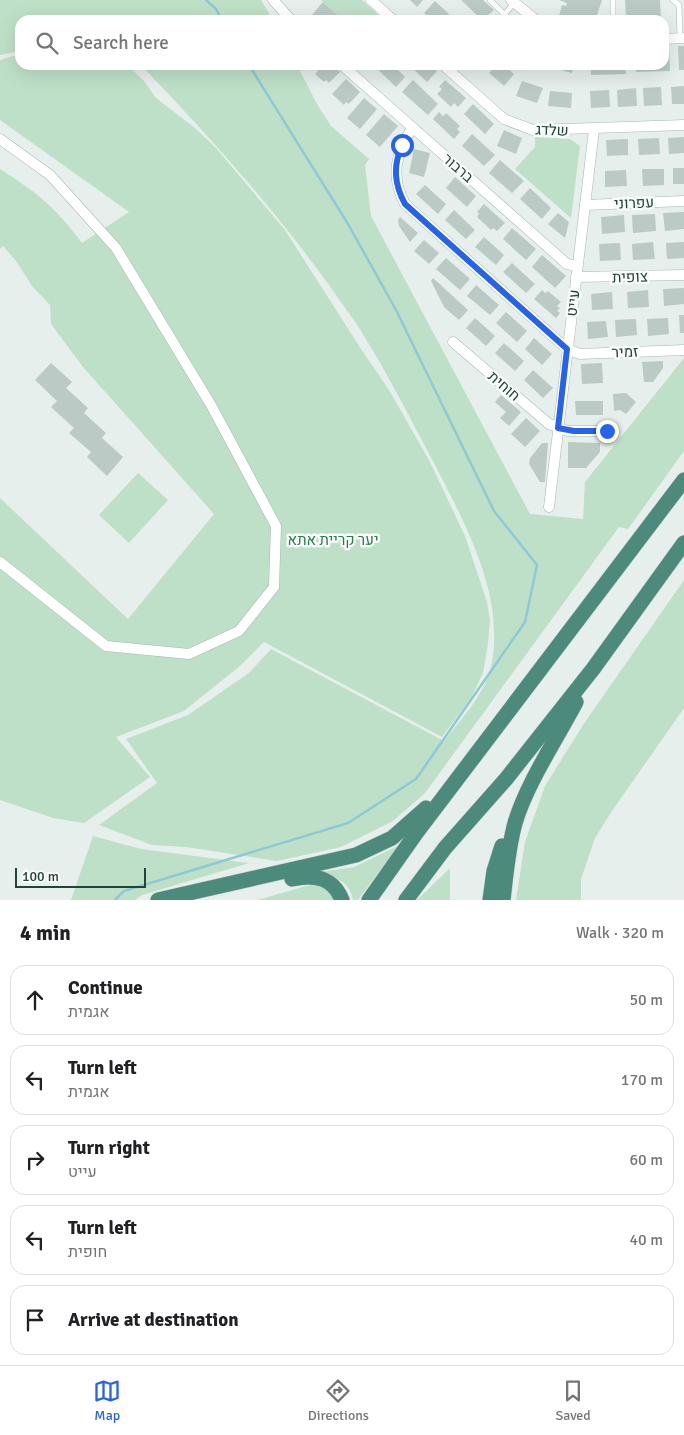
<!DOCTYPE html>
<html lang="en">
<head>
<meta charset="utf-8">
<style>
	:root { --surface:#fff; --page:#f2f2f2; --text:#202124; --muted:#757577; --line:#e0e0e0; --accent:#2563eb }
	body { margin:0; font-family:Signika,Heebo,sans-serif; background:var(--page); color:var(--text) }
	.scale { position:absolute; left:15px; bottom:12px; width:131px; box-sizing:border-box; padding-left:5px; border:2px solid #24423a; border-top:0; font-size:14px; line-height:18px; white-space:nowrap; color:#24423a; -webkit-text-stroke:4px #f7fbf9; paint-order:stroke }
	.stop { position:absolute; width:15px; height:15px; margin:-11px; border:4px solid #2563eb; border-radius:50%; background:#fff }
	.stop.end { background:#2563eb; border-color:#fff; box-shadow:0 1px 5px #0008 }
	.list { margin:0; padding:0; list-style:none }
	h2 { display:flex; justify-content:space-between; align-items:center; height:65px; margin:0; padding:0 20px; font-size:21px }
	h2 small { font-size:16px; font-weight:400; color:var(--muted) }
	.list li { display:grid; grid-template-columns:32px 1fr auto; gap:15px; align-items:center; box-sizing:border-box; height:70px; margin:0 10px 10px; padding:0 10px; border:1px solid var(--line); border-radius:15px }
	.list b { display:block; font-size:19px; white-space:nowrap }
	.list p { margin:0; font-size:16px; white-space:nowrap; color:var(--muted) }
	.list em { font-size:16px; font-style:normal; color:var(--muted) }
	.icon { flex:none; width:28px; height:28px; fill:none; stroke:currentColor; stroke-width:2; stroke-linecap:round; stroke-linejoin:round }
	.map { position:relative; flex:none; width:684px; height:900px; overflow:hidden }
	.search { position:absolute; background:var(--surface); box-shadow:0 5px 20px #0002; left:15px; right:15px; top:15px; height:55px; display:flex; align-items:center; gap:12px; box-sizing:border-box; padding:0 18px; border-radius:15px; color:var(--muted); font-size:19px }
	.sheet { height:465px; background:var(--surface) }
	nav { display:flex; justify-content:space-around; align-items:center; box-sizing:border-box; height:70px; border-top:1px solid var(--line); background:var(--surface); font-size:14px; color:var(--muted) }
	nav a { display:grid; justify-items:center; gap:2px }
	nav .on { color:var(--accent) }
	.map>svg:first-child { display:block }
	.green { fill:#bfe0c8 }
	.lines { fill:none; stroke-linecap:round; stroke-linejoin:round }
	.stream { stroke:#8ec9d4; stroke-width:2.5 }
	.building { fill:#bbcac4 }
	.service-casing { stroke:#a8b8b2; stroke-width:6 }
	.minor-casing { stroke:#a8b8b2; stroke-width:11 }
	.trunk-casing { stroke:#c2cac8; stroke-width:16 }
	.service { stroke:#fff; stroke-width:5 }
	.minor { stroke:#fff; stroke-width:10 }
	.trunk { stroke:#4c8a7c; stroke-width:15 }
	.route { stroke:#2563eb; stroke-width:6 }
	.labels { text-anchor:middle; stroke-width:5; stroke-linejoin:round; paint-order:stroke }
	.street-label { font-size:15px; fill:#24423a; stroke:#f7fbf9 }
	.park-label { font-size:15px; fill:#2d7a4b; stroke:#f7fbf9 }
</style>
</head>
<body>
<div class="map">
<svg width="684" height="900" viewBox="0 0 684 900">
	<rect width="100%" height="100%" fill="#e6efeb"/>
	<g class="green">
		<polygon points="0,0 261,0 273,20 20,20 20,51 0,55"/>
		<polygon points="321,0 362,0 384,20 344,20"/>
		<path d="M20,54V65H127L144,81L156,98L195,128L216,148L285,230L361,349L389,390L430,462L465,536L487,602L490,620L488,644L483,673L471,698L442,737L264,642L240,666L184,711L116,737L150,777L84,823L53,818L0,800V498L128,619L214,514L83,367L51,324L50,305L32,286L16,261L3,246L0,249V169C38,193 55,207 82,243L129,212L0,120V60Z"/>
		<path d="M141,65H297L317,104L331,126L369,159L365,165L371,216L530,514L583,519L585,482L684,358V451L628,529L619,527L425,793L393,821L341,847L277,861L186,847L152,845L99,825L157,783L126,739L188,715L249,673L271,649L444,741C462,718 487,692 492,662C504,593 465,524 435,465C411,420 388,374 361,331C351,315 339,300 329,285C272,206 208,135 141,65Z"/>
		<polygon points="535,137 570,139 580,146 571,218 515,169 535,147"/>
		<polygon points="138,473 168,500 129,543 99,515"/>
		<polygon points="684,580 684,708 612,811 595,838 581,879 581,900 516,900 525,842 545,786 583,725"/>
		<polygon points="93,836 141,849 249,863 142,895 135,900 71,900"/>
		<path d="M398,846L358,900H353C350,882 335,876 319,872L354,867Z"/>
		<polygon points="450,868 450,900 417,900"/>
		<polygon points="317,885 326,888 336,900 258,900 306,886"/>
	</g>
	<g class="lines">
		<g class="stream">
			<polyline points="206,0 216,9 222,20"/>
			<polyline points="115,900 124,891 348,823 416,779 525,622 537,565 494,511 396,310 348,224 249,65"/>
		</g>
	</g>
	<g class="building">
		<polygon points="410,0 423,0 417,7"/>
		<polygon points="461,0 483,0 494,10 482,20"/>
		<polygon points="559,0 602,0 597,15 601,16 600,20 571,20 559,16 562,5 566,6 567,3"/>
		<polygon points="625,0 660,0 661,20 619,20 619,16 626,16"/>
		<polygon points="435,1 449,14 444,20 431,20 424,13"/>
		<polygon points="323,2 344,20 318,20 312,15"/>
		<polygon points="678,46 684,46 684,70 679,70"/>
		<polygon points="664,47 669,47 670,71 636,72 636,65 664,65"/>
		<polygon points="311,65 332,65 340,72 329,83 326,80 324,82 315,74 318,71"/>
		<polygon points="373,65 393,65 405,77 396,87"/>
		<polygon points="409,65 430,65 437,71 427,82"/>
		<polygon points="497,65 504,65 514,74 504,86 489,73"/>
		<polygon points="543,65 574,65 572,73"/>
		<polygon points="591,65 625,65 626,74 591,75"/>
		<polygon points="346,79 360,92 349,104 346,102 344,105 332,94"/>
		<polygon points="413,80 438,104 428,115 402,92"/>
		<polygon points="445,80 466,98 458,107 454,103 451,107 437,94 442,89 439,87"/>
		<polygon points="522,81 543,88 537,103 516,96"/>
		<polygon points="684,86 684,104 672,104 671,87"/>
		<polygon points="661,87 662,105 644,106 643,88"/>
		<polygon points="636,88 637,106 618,107 617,90"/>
		<polygon points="609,90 610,107 591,108 590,91"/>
		<polygon points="550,91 572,93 571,108 548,106"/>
		<polygon points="364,98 377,109 360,129 347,118"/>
		<polygon points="473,104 494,124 485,134 464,114"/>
		<polygon points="439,112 443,116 446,113 460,126 457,129 460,132 454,139 433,119"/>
		<polygon points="384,114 398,126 380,147 366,135"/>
		<polygon points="504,130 522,138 516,154 497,146"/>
		<polygon points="472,134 495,155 484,166 462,146"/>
		<polygon points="684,137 684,153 669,154 668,138"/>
		<polygon points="659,138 660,154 639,155 638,139"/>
		<polygon points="628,139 628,155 607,156 606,140"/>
		<polygon points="414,149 430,153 424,177 409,173"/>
		<polygon points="500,160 524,181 512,193 489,173"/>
		<rect x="673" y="168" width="11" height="16"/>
		<polygon points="642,169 664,169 664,185 643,186"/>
		<polygon points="626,170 627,186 605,187 605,171"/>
		<polygon points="455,177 476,196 467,207 446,188"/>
		<polygon points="425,185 446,204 438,214 416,194"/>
		<polygon points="530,188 551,208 542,219 520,199"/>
		<polygon points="484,204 505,223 497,231 493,228 491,230 477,217 479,214 477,212"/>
		<polygon points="454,210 475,230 466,239 445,220"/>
		<polygon points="684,212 684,229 665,231 663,213"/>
		<polygon points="558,213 569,222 565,238 548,224"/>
		<polygon points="655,214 656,231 633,233 632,215"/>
		<polygon points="624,215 625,232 602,234 601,217"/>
		<polygon points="400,217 418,233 410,242 399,226 398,220"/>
		<polygon points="512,228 536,249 526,260 503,239"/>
		<polygon points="484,237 504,255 496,265 475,247"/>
		<polygon points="424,240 439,253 429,264 414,251"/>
		<polygon points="653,242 655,259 633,260 632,244"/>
		<polygon points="684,242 684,258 667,259 666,243"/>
		<polygon points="620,243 621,260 600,261 599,244"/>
		<polygon points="542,255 566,276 555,288 532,267"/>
		<polygon points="446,258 470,279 460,290 436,269"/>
		<polygon points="512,263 535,284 526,293 503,272"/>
		<polygon points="433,278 468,310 459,320 444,307 431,281"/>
		<polygon points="476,285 499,305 490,315 467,296"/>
		<polygon points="684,288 684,304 664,306 663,289"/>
		<polygon points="542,290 545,293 548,291 561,302 557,306 560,308 557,311 560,313 556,318 534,299"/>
		<polygon points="648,290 649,307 628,308 627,292"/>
		<polygon points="612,292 613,309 592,310 591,294"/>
		<polygon points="506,312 527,331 517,342 496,323"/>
		<polygon points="679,315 684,315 684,333 680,333"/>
		<polygon points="475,318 495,336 486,346 466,328"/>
		<polygon points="668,318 669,334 648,336 647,319"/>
		<polygon points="636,319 637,335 616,337 615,320"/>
		<polygon points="606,321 608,337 588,339 587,322"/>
		<polygon points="534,338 552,354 542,365 525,349"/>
		<polygon points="504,343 524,361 515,371 495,353"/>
		<polygon points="663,361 663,368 653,382 644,382 642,362"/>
		<polygon points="51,363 72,382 66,388 88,408 84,413 106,433 102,438 123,457 107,476 87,457 91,452 69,433 74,428 51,407 57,401 35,380"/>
		<polygon points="602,363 603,383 582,384 581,364"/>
		<polygon points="533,370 553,388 543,398 524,380"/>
		<polygon points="626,393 636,402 626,414 620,410 614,411 613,394"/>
		<polygon points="501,395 521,412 509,426 500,418 506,412 495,402"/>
		<polygon points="575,401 603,401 603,415 576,415"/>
		<polygon points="526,418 540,431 525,447 511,434"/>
		<polygon points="568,442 600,443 600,452 586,468 568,468"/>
		<polygon points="542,443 548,443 545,482 540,482 529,464 530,458"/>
	</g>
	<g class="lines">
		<defs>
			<g id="service">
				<polyline points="490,0 510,20"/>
				<polyline points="613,0 613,20"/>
				<polyline points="673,0 679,5 680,38"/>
				<polyline points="504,15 514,3"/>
			</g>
			<g id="minor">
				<polyline points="273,0 291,20"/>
				<polyline points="371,0 393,20"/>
				<polyline points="511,0 536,20"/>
				<polyline points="664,39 684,38"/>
				<polyline points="342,65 567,264 577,266"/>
				<polyline points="443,65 504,119 533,130 684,125"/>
				<path d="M412,128C396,154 390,176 405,204L567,349L580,354L684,350"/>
				<polyline points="0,139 50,175 116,248 211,405 276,526 274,587 239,631 189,654 106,646 0,562"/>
				<polyline points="585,205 684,201"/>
				<polyline points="576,277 684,275"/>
				<polyline points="453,342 549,424 568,431 607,431"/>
				<polyline points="549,507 594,130"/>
			</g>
			<g id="trunk">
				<path d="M292,879C314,874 333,877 342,900"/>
				<polyline points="158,900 356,855 392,838 426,808"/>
				<polyline points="369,900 417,832 684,480"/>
				<polyline points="406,900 445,848 506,779 593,669 684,543"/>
				<polyline points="490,900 494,871 502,846"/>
				<path d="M503,900C506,874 508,849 515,823C527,783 556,740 576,702"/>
			</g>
		</defs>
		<use href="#service" class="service-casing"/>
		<use href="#minor" class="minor-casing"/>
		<use href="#trunk" class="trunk-casing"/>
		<use href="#service" class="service"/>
		<use href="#minor" class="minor"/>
		<use href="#trunk" class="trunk"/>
	</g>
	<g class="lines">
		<path class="route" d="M402,145C393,166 394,184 405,204L567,349L558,428L574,431H607"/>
	</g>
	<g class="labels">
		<g class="street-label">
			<text transform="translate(552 130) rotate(2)" y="5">שלדג</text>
			<text transform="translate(458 168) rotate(41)" y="5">ברבור</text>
			<text transform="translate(634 203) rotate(-2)" y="5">עפרוני</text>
			<text transform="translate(630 277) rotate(-2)" y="5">צופית</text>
			<text transform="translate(573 303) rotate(-83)" y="5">עייט</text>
			<text transform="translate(625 352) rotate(-2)" y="5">זמיר</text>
			<text transform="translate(504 386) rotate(41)" y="5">חוחית</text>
		</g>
		<g class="park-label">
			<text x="333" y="545">יער קריית אתא</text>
		</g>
	</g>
</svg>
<div class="scale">100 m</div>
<div class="stop" style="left:402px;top:145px"></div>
<div class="stop end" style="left:607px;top:431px"></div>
<div class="search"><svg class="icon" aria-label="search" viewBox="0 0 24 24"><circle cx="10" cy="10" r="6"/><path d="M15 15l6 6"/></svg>Search here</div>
</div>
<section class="sheet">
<h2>4 min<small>Walk · 320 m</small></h2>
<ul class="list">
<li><svg class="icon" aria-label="ahead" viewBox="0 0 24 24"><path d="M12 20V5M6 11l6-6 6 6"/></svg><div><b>Continue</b><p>אגמית</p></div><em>50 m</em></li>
<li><svg class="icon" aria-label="left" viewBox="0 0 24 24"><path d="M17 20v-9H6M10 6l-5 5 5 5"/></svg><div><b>Turn left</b><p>אגמית</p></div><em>170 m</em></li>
<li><svg class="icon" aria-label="right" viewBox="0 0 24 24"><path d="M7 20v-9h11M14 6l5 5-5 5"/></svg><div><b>Turn right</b><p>עייט</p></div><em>60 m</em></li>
<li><svg class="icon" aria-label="left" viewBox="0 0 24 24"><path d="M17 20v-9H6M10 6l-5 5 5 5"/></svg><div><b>Turn left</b><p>חופית</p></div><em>40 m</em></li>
<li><svg class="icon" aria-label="arrive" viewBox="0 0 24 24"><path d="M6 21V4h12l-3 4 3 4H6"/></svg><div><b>Arrive at destination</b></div></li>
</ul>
</section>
<nav>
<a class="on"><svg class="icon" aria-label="map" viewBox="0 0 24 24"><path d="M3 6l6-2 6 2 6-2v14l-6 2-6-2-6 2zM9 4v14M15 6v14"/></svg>Map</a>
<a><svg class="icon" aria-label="directions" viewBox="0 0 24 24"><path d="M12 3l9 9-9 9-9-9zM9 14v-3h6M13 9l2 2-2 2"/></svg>Directions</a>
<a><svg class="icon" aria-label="saved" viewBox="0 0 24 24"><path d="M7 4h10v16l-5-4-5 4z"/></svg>Saved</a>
</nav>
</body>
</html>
